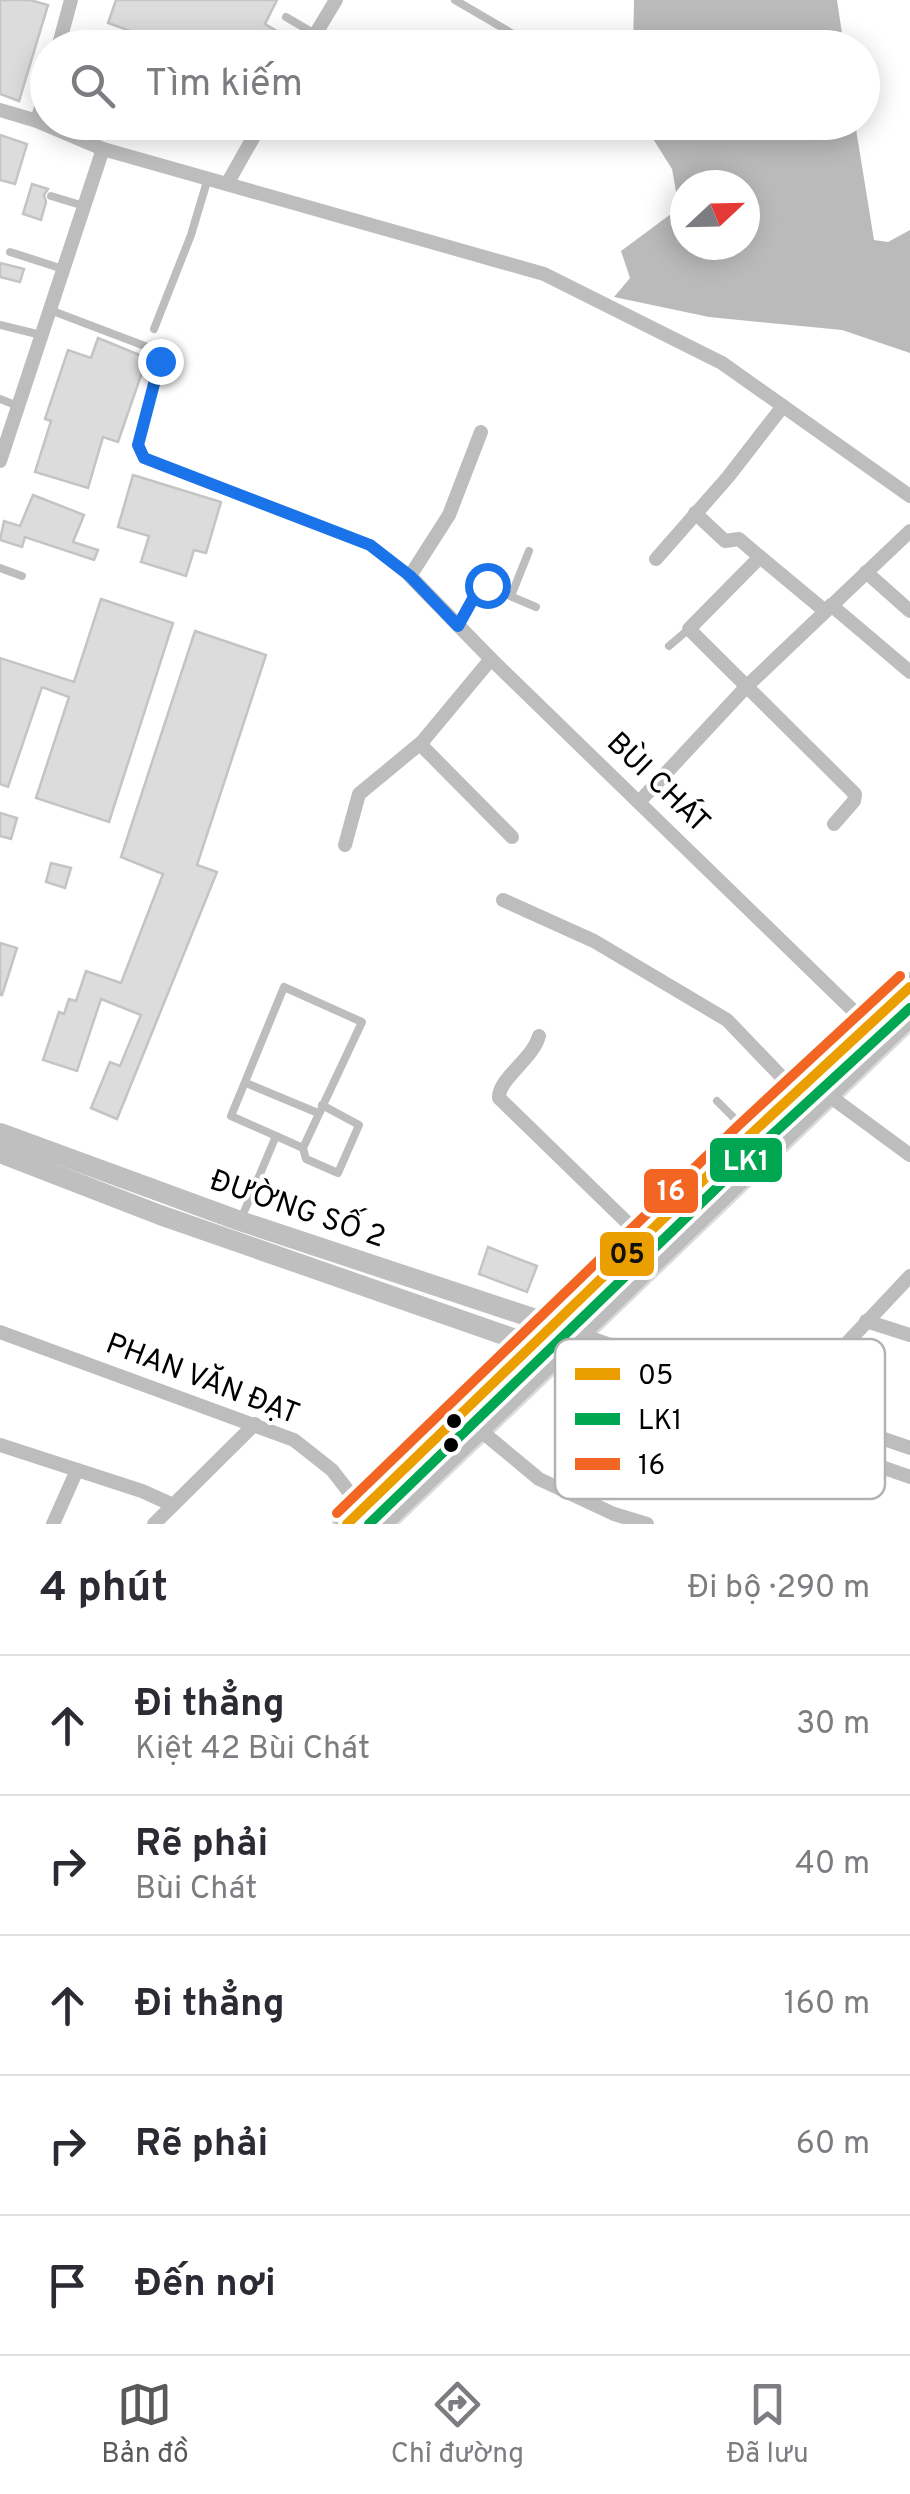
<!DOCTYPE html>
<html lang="vi">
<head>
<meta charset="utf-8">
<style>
	:root { --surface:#fff; --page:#f2f2f3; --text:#2b2b33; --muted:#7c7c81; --line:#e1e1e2; --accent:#595959 }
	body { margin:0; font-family:Overpass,sans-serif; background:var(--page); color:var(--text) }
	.compass { position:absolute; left:670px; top:170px; width:90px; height:90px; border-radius:50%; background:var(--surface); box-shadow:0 5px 25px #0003; rotate:68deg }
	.stop { position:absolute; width:30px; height:30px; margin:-22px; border:8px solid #1a73e8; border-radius:50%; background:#fff }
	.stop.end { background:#1a73e8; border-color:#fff; box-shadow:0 2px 10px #0008 }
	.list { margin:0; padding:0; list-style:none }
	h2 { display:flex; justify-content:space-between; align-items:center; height:130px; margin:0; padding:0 40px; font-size:42px }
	h2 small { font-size:32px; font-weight:400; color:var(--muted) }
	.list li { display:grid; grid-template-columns:65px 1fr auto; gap:30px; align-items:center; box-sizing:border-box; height:140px; padding:0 40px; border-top:2px solid var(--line) }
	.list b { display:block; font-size:38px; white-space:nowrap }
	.list p { margin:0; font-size:32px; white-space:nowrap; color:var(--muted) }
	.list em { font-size:32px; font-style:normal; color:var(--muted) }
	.icon { flex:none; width:55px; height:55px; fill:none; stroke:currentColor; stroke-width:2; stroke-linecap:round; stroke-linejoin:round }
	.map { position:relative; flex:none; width:910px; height:1524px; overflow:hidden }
	.search { position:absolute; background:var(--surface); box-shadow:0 5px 25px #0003; left:30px; right:30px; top:30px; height:110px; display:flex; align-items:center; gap:25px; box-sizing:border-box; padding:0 35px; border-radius:55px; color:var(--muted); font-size:38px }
	.sheet { height:830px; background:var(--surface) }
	nav { display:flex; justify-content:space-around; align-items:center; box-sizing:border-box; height:140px; border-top:2px solid var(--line); background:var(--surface); font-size:28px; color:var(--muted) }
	nav a { display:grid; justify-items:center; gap:5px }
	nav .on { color:var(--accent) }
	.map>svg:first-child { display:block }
	.water { fill:#bababa; fill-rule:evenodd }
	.building { fill:#dcdcdc; stroke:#c4c4c4; stroke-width:2.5 }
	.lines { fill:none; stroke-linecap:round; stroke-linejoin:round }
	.highway-casing { stroke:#dbdbdb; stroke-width:30 }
	.lane { stroke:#bdbdbd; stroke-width:8 }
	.street { stroke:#bdbdbd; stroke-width:14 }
	.secondary { stroke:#bfbfbf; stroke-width:20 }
	.highway { stroke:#bdbdbd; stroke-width:25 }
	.bus-1-casing { stroke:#fff; stroke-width:18 }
	.bus-2-casing { stroke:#fff; stroke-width:18 }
	.bus-3-casing { stroke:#fff; stroke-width:18 }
	.bus-1 { stroke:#eb9e00; stroke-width:10 }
	.bus-2 { stroke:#00a651; stroke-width:10 }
	.bus-3 { stroke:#f26522; stroke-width:10 }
	.route { stroke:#1a73e8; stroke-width:12 }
	.bus-dot { fill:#000; stroke:#fff; stroke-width:4 }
	.labels { text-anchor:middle; stroke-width:8; stroke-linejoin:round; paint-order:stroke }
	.street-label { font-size:30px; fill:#000; stroke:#fff }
	.key { fill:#fff; stroke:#b2b2b2; stroke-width:2.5 }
	.key-label { font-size:28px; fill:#000 }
	.line-badge { stroke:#fff; stroke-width:4 }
	.badge-label { font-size:28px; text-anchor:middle; font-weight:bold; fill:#fff }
	.pale-badge-label { font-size:28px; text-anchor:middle; font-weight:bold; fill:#111 }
</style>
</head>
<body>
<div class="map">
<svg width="910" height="1524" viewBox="0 0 910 1524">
	<rect width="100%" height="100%" fill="#fff"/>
	<g class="water">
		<polygon points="634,0 837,0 844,47 633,47"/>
		<path d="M643,123H855L874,240L888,242L910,230V353L842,330L709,317L614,297L630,278L621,251L679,208L672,169ZM685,185H745V245H685Z"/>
	</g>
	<g class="building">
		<polygon points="0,0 30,0 48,5 19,101 0,94"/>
		<polygon points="116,0 277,0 265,24 285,36 278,48 177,48 108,23"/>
		<polygon points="0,135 27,144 15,184 0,180"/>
		<polygon points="32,184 48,189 44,195 46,202 41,220 23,214"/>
		<polygon points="0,263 24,269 20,282 0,277"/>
		<polygon points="98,338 147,358 118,442 103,437 88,488 35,472 51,421 45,419 68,350 91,358"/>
		<polygon points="133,475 221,502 206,553 194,550 186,576 141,562 149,536 118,527"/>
		<polygon points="33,495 84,515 73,542 98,550 94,560 25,537 22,547 0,540 4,521 20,526"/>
		<polygon points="101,599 173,623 109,822 36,798 69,697 42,687 8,787 0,784 0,658 74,682"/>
		<polygon points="195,631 266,655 197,865 217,872 117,1119 91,1108 110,1062 120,1066 141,1015 101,999 77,1071 43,1060 59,1012 64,1014 69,999 76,1001 86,971 121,983 163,874 121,857"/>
		<polygon points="0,813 17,818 11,839 0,836"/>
		<polygon points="51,863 71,868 65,888 46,882"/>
		<polygon points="0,943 17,948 2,995 0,995"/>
		<polygon points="488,1247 537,1266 527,1292 479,1274"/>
	</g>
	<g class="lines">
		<defs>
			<g id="highway">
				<polyline points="347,1524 750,1135 798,1094 910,987"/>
				<polyline points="378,1524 910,1013"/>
			</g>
		</defs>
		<use href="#highway" class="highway-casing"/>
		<g class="lane">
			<polyline points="455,0 537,48"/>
			<polyline points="286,17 315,34"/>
			<polyline points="51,196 84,206"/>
			<polyline points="10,252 63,269"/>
			<polyline points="50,310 158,351 160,361 138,445 143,457 356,539 381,552 410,576"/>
			<polyline points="0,325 41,335"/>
			<polyline points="154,329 191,235 208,178"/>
			<polyline points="0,399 18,406"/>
			<polyline points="0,568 22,576"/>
			<polyline points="511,596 529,551"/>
			<polyline points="458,626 484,585 536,607"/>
			<polyline points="669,646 689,629"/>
			<polyline points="246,1083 318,1113"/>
			<polyline points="717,1101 747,1131"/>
			<polyline points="303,1148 362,1022 284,987 231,1116 303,1148 306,1159 338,1173 359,1125 322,1105"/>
			<polyline points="241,1219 276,1136"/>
		</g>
		<g class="street">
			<polyline points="58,48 71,0"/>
			<polyline points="307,48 336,0"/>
			<polyline points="0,110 37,121 103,149 544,274 722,363 910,496"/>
			<polyline points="37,121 48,84"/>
			<polyline points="227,184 262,122"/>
			<polyline points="481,432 449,515 410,576 491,659 869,1026"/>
			<polyline points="0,461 103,149"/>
			<polyline points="695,513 725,541 739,539 760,557"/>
			<polyline points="656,559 728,477 783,406"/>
			<polyline points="866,572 910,611"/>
			<polyline points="831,605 910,672"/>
			<polyline points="825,611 760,557 689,629 855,794 854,801 834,824"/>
			<polyline points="420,744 512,837"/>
			<polyline points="640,801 747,686 910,531"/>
			<polyline points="345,845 359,794 422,742 491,659"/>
			<polyline points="503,900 594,941 727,1020 798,1094"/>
			<path d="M539,1036C533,1059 498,1079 499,1098L643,1238"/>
			<polyline points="827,1094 910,1155"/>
			<polyline points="866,1321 910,1335"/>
			<polyline points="0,1332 294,1440 332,1470 363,1510"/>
			<polyline points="579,1334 910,1448"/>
			<polyline points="557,1354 910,1477"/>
			<polyline points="829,1362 910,1276"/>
			<polyline points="480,1430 539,1479 614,1514 647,1524"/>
			<polyline points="0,1445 142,1491 173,1505"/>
			<polyline points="53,1524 77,1470"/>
			<polyline points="154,1524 255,1424"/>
		</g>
		<g class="secondary">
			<polyline points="0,1133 240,1221 563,1328"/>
			<polyline points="0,1153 160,1215 544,1349"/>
		</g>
		<use href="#highway" class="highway"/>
		<defs>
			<polyline id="bus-1" points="347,1524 750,1135 910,987"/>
			<polyline id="bus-2" points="369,1524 760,1146 910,1008"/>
			<polyline id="bus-3" points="337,1513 740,1124 900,976"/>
		</defs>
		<use href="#bus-1" class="bus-1-casing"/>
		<use href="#bus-2" class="bus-2-casing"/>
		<use href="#bus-3" class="bus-3-casing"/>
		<use href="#bus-1" class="bus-1"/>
		<use href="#bus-2" class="bus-2"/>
		<use href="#bus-3" class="bus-3"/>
	</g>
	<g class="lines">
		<polyline class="route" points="160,361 138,445 144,458 370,545 410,576 458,626 480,586 487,585"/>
	</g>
	<g class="bus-dot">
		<circle cx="454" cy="1421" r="9"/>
		<circle cx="451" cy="1445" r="9"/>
	</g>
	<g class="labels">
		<g class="street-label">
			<text transform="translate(659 782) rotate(44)" y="10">BÙI CHÁT</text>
			<text transform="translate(298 1208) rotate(19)" y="10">ĐƯỜNG SỐ 2</text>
			<text transform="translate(203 1378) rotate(21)" y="10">PHAN VĂN ĐẠT</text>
		</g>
	</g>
	<rect x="555" y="1339" width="330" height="160" rx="15" class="key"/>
	<rect x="575" y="1368" width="45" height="12" fill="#eb9e00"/>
	<rect x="575" y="1413" width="45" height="12" fill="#00a651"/>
	<rect x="575" y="1458" width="45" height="12" fill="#f26522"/>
	<g class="key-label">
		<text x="638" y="1384">05</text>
		<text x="638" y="1429">LK1</text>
		<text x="638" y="1474">16</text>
	</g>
	<g class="line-badge">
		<rect x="708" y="1136" width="76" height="48" rx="10" fill="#00a651"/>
		<rect x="642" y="1167" width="58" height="48" rx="10" fill="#f26522"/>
		<rect x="598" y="1230" width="58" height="48" rx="10" fill="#eb9e00"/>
	</g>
	<g class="badge-label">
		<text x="746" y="1170">LK1</text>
		<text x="671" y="1200">16</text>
	</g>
	<g class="pale-badge-label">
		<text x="627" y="1263">05</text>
	</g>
</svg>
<svg class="compass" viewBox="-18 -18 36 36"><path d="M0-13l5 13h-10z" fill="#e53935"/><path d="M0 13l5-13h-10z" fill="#7c7c81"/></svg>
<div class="stop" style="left:487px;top:585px"></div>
<div class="stop end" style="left:160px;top:361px"></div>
<div class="search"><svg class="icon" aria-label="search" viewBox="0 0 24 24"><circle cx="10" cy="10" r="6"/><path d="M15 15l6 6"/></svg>Tìm kiếm</div>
</div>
<section class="sheet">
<h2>4 phút<small>Đi bộ · 290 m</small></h2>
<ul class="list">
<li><svg class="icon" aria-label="ahead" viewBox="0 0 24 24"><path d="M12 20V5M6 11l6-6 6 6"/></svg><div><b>Đi thẳng</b><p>Kiệt 42 Bùi Chát</p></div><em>30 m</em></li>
<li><svg class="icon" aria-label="right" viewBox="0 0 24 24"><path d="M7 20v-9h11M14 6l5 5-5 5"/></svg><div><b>Rẽ phải</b><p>Bùi Chát</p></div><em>40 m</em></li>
<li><svg class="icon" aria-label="ahead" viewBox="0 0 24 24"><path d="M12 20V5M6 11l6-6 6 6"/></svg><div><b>Đi thẳng</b></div><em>160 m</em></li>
<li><svg class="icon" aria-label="right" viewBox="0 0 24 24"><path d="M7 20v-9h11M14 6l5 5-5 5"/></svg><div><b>Rẽ phải</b></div><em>60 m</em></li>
<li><svg class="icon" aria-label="arrive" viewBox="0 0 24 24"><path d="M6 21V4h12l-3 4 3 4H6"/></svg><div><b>Đến nơi</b></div></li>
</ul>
</section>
<nav>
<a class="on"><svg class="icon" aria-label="map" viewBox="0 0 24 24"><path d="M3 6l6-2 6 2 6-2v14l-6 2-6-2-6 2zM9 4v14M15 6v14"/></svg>Bản đồ</a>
<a><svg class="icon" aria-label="directions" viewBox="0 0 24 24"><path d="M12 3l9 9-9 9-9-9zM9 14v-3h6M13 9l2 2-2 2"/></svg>Chỉ đường</a>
<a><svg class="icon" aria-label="saved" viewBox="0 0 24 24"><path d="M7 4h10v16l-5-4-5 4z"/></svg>Đã lưu</a>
</nav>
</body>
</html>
